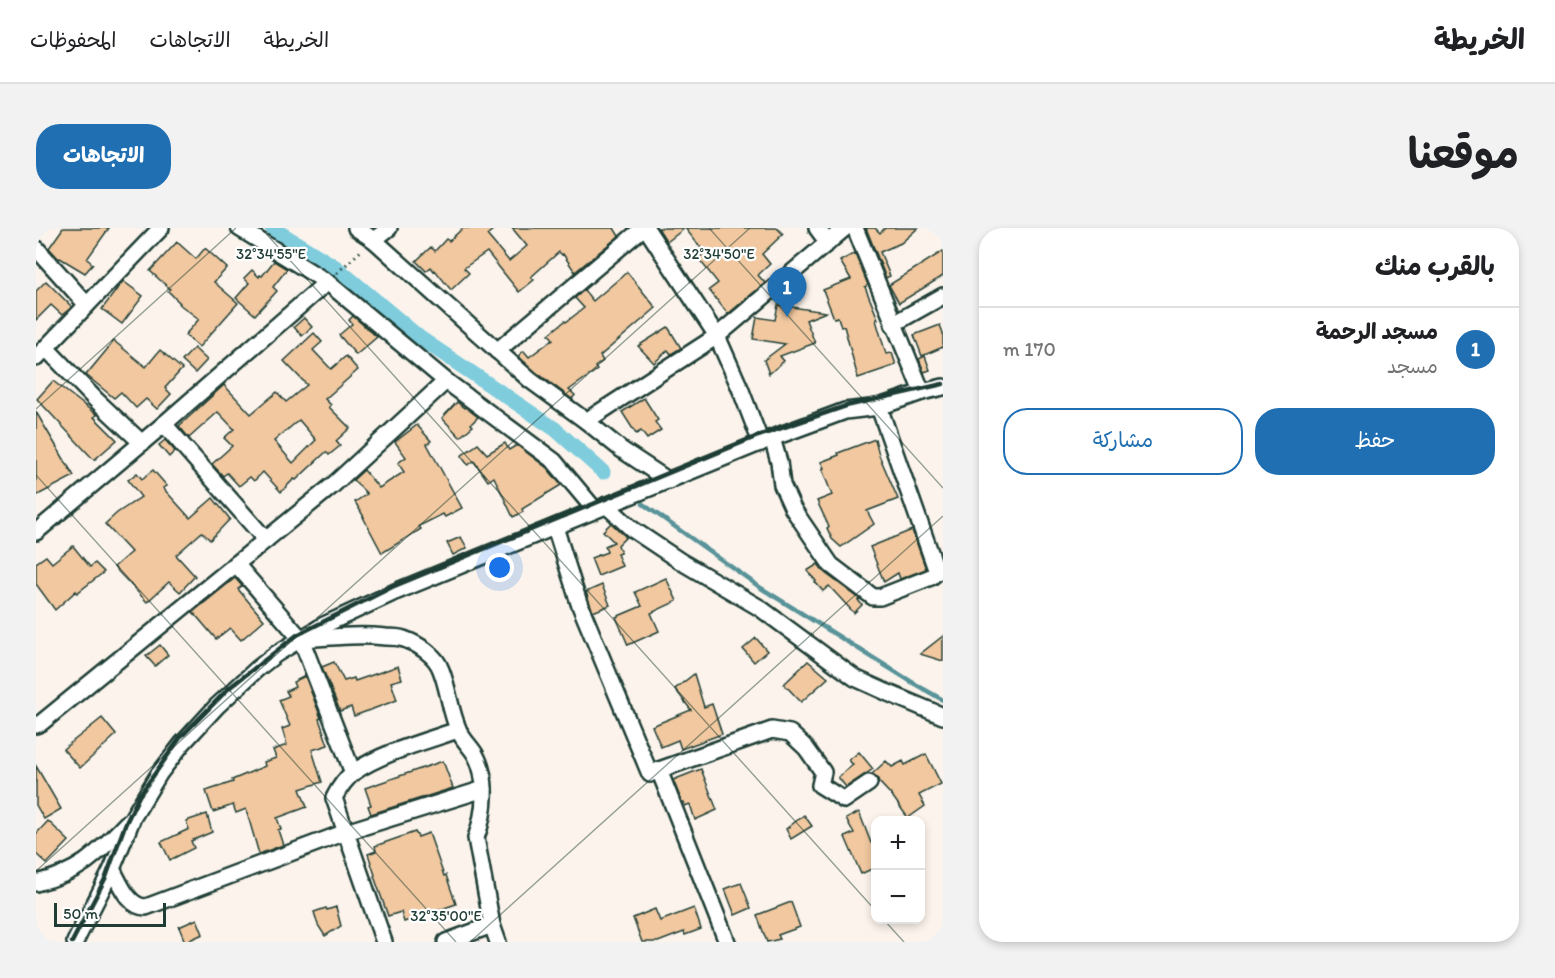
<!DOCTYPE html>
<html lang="ar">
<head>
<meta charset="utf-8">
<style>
	:root { --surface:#fff; --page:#f2f2f2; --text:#202124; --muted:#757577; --line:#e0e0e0; --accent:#1f6fb2 }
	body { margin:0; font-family:Itim,"Playpen Sans Arabic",sans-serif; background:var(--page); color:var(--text); direction:rtl }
	.controls { position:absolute; right:18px; bottom:18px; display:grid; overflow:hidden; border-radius:12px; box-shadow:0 3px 9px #0003 }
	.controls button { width:54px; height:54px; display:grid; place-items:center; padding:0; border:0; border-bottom:2px solid var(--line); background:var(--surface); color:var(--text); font:30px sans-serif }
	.scale { position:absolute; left:18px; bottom:15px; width:112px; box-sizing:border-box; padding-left:6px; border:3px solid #1f3d34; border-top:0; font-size:16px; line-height:21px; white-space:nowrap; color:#1f3d34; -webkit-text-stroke:4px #fff; paint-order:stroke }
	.you { position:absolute; left:464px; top:340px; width:21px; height:21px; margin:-15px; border:4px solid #fff; border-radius:50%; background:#1a73e8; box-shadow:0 0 0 9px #1a73e833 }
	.badge { display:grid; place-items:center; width:39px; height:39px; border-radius:50%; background:var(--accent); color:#fff; font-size:20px; font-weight:700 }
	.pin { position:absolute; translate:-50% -50px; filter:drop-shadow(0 2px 3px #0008) }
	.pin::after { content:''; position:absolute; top:32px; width:21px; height:18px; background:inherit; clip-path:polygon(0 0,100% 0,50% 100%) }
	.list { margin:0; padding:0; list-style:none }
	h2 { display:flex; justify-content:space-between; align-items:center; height:78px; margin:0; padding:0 24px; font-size:26px }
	h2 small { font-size:20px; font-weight:400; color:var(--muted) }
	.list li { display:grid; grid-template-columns:39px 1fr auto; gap:18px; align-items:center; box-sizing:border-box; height:84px; padding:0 24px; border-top:2px solid var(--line) }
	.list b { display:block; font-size:22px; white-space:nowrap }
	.list p { margin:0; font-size:20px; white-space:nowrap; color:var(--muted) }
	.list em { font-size:20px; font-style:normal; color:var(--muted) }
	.actions { display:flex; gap:12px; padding:18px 24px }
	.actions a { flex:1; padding:14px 0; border:2px solid var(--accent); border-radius:24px; text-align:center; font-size:21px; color:var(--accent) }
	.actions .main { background:var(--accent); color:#fff }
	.map { position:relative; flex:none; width:907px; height:714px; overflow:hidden; direction:ltr; border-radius:24px }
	header { display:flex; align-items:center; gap:36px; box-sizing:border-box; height:84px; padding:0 30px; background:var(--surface); border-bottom:2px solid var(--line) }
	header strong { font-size:28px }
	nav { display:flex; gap:33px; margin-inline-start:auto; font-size:21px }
	.intro { display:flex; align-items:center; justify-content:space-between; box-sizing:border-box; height:144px; padding:0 36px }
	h1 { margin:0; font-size:42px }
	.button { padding:15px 27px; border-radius:24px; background:var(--accent); color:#fff; font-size:21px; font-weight:700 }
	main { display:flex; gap:36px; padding:0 36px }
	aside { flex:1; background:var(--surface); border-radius:24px; box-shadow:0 3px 9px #0003 }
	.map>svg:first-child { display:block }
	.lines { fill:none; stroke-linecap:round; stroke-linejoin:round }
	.stream { stroke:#599399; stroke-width:4.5 }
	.canal { stroke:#7fccdd; stroke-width:15 }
	.building { fill:#f1c8a0; stroke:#1f3d34; stroke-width:1.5; fill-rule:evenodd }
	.minor-casing { stroke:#1f3d34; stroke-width:20 }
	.path { stroke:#1f3d34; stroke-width:3; stroke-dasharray:1.5 4.5; stroke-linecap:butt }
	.minor { stroke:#fff; stroke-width:15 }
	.rail { stroke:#1f3d34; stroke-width:4.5 }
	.ticks { fill:none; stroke:#1f3d34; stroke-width:1.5; stroke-opacity:0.45 }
	.ticks-label { font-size:15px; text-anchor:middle; fill:#1f3d34; stroke:#fff; stroke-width:4.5; stroke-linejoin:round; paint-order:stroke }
</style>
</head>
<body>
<header>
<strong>الخريطة</strong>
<nav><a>الخريطة</a><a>الاتجاهات</a><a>المحفوظات</a></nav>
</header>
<div class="intro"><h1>موقعنا</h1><a class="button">الاتجاهات</a></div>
<main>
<aside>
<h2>بالقرب منك<small></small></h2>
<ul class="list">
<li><span class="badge">1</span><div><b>مسجد الرحمة</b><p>مسجد</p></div><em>170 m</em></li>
</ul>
<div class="actions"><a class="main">حفظ</a><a>مشاركة</a></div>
</aside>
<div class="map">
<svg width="907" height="714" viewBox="0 0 907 714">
	<rect width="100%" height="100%" fill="#fcf4ec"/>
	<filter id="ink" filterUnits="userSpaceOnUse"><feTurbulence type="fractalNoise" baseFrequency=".0167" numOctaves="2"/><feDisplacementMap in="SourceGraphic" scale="12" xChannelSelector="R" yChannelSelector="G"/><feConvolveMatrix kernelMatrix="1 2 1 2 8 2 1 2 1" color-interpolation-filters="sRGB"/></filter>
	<g filter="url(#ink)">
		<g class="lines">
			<polyline class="stream" points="607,276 725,360 879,456 907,472"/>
			<polyline class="canal" points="236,0 301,40 384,110 519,201 567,244"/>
		</g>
		<g class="building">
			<polygon points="27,0 73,0 51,31 57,36 49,45 24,30 23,31 13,20"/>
			<polygon points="427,0 459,0 451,7 473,33 491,18 476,0 578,0 583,8 539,44 527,26 526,27 523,24 495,49 498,52 483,64 451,24 428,40 433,45 415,62 399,42 398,43 395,39 390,43 380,33 395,19 399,23 410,11 413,13"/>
			<polygon points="622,0 741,0 747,6 726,26 734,36 722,47 729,55 692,86 673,62 682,55 662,30 669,25 649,0 631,14"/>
			<polygon points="830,0 839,0 844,5 849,0 882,0 865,15 844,24 854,48 850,50"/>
			<polygon points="141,14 160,31 169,20 191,40 178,54 202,75 163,119 149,107 163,91 143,76 144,75 132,63 134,61 114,43"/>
			<polygon points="907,23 907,48 863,75 853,57"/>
			<polygon points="819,25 832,57 829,59 842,91 840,92 850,126 856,125 860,137 822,150 808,98 805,99 802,89 798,90 787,62 815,51 804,33"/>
			<polygon points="238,33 251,41 237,59 241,63 219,87 200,70 213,55 208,50 216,42 223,49 224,47 226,48"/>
			<polygon points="591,44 620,80 564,128 567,133 559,139 561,142 533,162 539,167 536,171 500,144 482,128 488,123 493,129 517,111 513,106 529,93 530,94 548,80 539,70 548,62 557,73"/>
			<polygon points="10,53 36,79 26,87 15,77 0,92 0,63"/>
			<polygon points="87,53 107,68 86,96 66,81"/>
			<polygon points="742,77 790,84 770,92 779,115 744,128 748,133 733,146 728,132 749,116 717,111 721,89 739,92"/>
			<polygon points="317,88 341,109 320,127 303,107 316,96 313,92"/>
			<polygon points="268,90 276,99 266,108 258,99"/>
			<polygon points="904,97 907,105 907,119 886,128 878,107"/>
			<polygon points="632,99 645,120 635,126 632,122 618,135 602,118"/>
			<path d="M278,105L286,114L277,122L295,141L310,128L322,142L289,171L295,177L293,179L314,200L300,213L304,218L293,227L290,224L260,252L258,251L245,264L227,244L218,253L214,249L203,258L191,245L187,248L176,236L196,218L188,210L198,201L182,184L153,210L143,198L188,157L215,186L241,164L250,174L271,157L248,133ZM263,192L280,212L257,235L238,213Z"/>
			<polygon points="78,113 110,139 124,122 146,141 129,160 135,166 121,181 110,171 100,180 85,164 78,170 50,147"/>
			<polygon points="158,120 171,132 159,145 146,133"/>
			<polygon points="889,128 894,142 888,144 883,131"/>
			<polygon points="17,153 61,187 58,189 81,212 58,232 1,171"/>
			<polygon points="608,170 622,192 619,194 625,202 611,211 605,203 600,206 586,184"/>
			<polygon points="421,174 428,180 429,179 442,189 435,196 437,198 424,209 406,190"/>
			<polygon points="0,184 38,248 0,268"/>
			<polygon points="381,197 395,213 391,216 426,280 409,289 407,286 383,298 385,301 346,325 327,289 328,289 319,274 331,266 317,252 328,242 343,260 368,244 362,235 370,229 359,214"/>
			<polygon points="839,211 843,227 862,271 831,283 838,296 805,319 796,311 791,300 793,299 781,273 796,267 786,241 788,240 785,234 803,227 802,225"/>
			<polygon points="129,212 139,223 133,229 123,217"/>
			<polygon points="469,215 473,222 481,217 511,240 525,257 486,281 487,284 477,289 458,249 452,253 438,233 432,237 425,228 442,216 451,226"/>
			<polygon points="117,242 131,258 127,260 154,290 177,270 194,291 174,312 166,304 140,327 159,348 144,364 133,354 111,374 78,339 95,324 69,296 81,285 105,269 92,252 101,245 106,251"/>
			<polygon points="575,295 590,309 582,317 585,325 581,326 586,338 562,348 555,330 571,324 569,318 578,314 567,303"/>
			<polygon points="876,302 890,341 864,351 862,345 848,354 834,319"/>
			<polygon points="425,309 431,320 417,327 411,315"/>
			<polygon points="37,318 54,339 59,335 68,344 41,365 40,363 19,382 0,356 0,335 10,328 16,335"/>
			<polygon points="782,336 789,345 824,371 822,372 826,377 818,385 793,358 787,363 779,354 780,353 771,343"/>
			<polygon points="199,350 206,358 202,361 228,392 205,412 194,400 180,411 157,384"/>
			<polygon points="630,350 641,373 615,385 623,403 592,417 580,389 606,378 599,364"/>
			<polygon points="566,357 574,377 557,384 550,364"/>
			<polygon points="907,408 907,433 884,426"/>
			<polygon points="720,410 731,423 718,434 707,421"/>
			<polygon points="124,417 132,427 119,438 110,428"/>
			<polygon points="772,433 792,450 765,474 748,456"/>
			<polygon points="298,434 308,453 318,450 319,453 362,438 366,451 355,454 361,472 318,488 315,479 304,483 286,439"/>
			<polygon points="658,446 668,479 676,476 686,506 645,521 642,512 625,519 616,498 655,482 639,461"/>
			<polygon points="269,448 285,490 283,491 292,517 276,522 286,554 264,561 271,579 241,590 245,601 242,602 247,617 223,626 210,581 200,585 197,577 177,584 170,563 197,554 196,552 229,538 228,534 240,530 237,522 251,517 246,501 254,498 243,472 253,468 250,463 259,459 257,454"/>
			<polygon points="66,490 80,507 44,540 27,521"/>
			<polygon points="823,524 837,541 810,559 802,549 817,537 813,532"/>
			<polygon points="890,526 905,556 883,567 889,578 872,590 857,569 843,554 841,549 836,546 850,533 856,539 867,533 869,537"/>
			<polygon points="407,533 417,560 335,586 332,578 335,577 329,560"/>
			<polygon points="0,538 25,581 8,591 0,577"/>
			<polygon points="665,541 681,582 659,592 654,576 649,578 648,574 646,574 637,552"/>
			<polygon points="823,584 835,615 840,613 840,639 825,646 809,609 818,605 810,591"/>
			<polygon points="171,586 176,604 155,613 158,620 134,632 125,614 153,601 150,593"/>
			<polygon points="768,587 776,598 755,611 750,601"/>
			<polygon points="12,593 33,613 11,636 0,626 0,606"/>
			<polygon points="379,604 382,609 393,605 408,648 410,647 420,676 368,694 365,684 352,688 338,648 339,647 332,626 340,623 339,618"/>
			<polygon points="705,655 715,680 699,687 689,661"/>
			<polygon points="755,674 764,699 742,707 744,711 731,714 721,687"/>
			<polygon points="300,679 305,698 289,708 282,697 278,684 290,680 291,682"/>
			<polygon points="658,680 665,701 649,707 648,704 622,714 606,714 597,690 619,681 624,693"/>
			<polygon points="161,691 167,706 149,714 143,699"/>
		</g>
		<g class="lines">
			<defs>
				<g id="minor">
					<polyline points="203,0 291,54 410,153 518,233 559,282"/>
					<polyline points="320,0 338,12 494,152 550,193 586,222 633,253"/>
					<polyline points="610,0 681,108 704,160 725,215"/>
					<polyline points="781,0 792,15"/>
					<polyline points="819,0 886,164"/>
					<polyline points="338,12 353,0"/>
					<polyline points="0,20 51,77"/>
					<polyline points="857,96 907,68"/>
					<polyline points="10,120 59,171 106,215"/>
					<polyline points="461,123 607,0"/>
					<polyline points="0,130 125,0"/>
					<polyline points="550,193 681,108 809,0"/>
					<polyline points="128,196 230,312"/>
					<polyline points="736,210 743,234 746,257 757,281 795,337 837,369 844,369 895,349 901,344 843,179"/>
					<polyline points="570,277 596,301 644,333 724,380 819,450 850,464 907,488"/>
					<polyline points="519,299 543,375 614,546 623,542 691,714"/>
					<polyline points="0,304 128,196 291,54"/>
					<polyline points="200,336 265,411 317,545"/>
					<path d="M267,411C295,409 322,406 350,409C355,409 362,409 368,411C382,416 400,427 405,442C413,462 414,484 423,503C427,512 434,518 439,526C453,550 449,585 440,610L456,697"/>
					<polyline points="0,497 5,495 296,258 410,153"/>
					<polyline points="623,542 736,502 754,505 770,520 787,544 784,557 808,572 833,555"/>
					<path d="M76,641C84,655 92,679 110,679L310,604L448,561"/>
					<path d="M0,655C45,644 60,627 91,595"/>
					<polyline points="39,714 76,641 97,589 123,546 146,516 181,478 221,441 240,426 288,397 359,364 736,210 809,183 843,179 886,164 907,159"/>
					<path d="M348,714L298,570C303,560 309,551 318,544C345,525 390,513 422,502"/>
					<polyline points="410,714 456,697 462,714"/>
				</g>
			</defs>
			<use href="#minor" class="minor-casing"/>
			<polyline class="path" points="301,45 327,21"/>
			<use href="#minor" class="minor"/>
			<polyline class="rail" points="36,714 70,649 89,597 103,568 144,510 193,460 261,407 356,359 722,208 810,178 907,156"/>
		</g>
	</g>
	<path class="ticks" d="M225,0L840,683M673,0L907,260M0,181L200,0M0,247L420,714M0,643L714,0M848,692L868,714M434,714L907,288"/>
	<g class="ticks-label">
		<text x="235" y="31">32°34'55"E</text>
		<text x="683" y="31">32°34'50"E</text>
		<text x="410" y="693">32°35'00"E</text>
	</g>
</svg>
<div class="controls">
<button>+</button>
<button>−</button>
</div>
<div class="scale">50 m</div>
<div class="you"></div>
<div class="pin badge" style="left:751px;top:89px">1</div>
</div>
</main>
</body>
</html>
